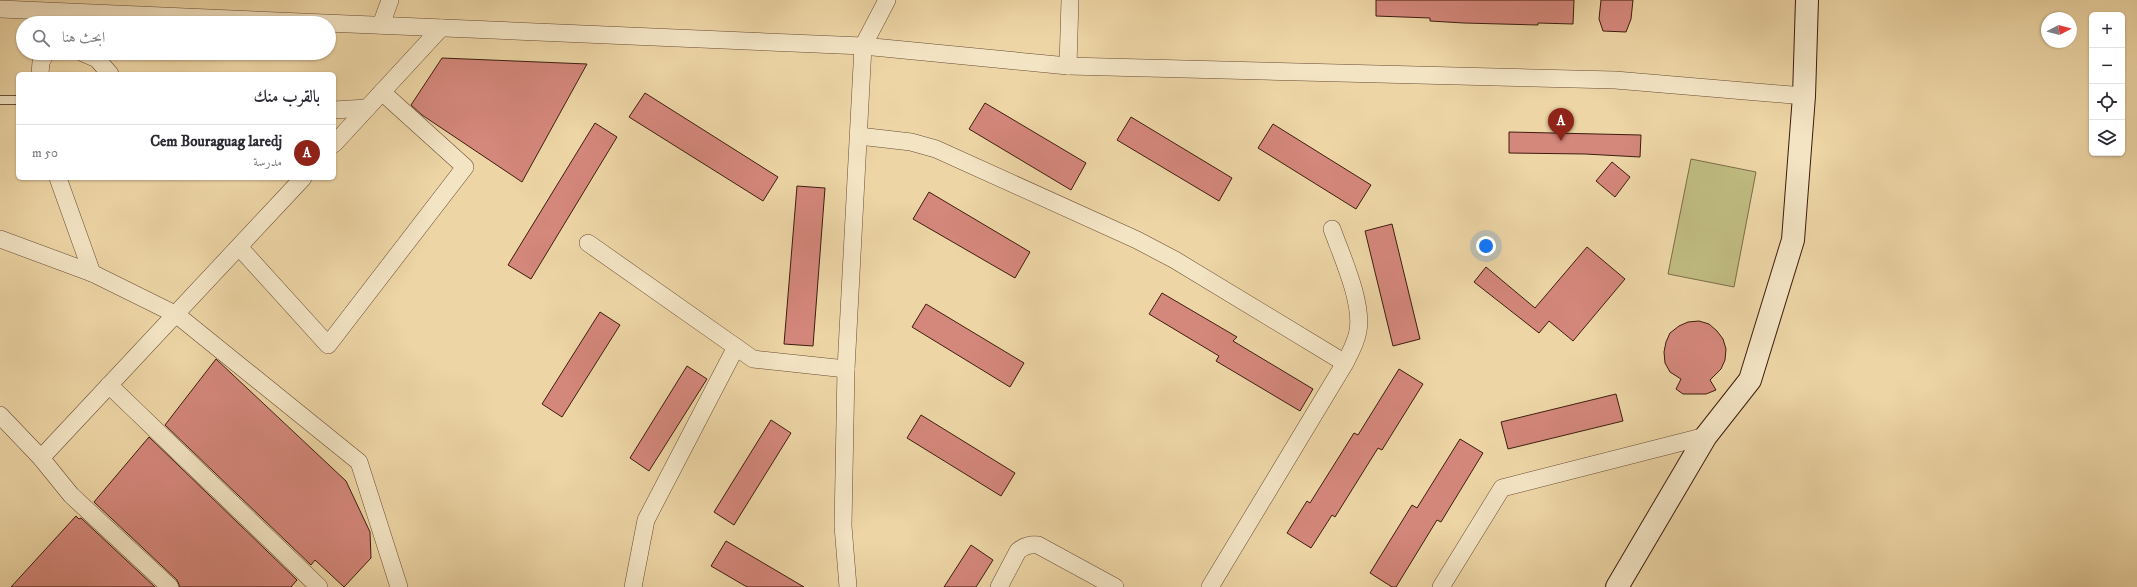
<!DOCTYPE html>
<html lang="ar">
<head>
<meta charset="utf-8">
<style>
	:root { --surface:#fff; --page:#f2f2f3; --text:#2b2b33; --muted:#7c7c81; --line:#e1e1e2; --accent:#8f2418 }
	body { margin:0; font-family:"IM FELL DW Pica",Amiri,serif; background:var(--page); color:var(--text); direction:rtl }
	.controls { position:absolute; right:12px; top:12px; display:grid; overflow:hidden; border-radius:6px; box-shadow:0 1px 3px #0004 }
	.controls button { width:36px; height:36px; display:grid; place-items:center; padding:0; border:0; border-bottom:1px solid var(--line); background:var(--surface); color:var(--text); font:20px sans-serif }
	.compass { position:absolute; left:2041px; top:12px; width:36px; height:36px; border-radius:50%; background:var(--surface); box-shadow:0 1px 3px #0004; rotate:83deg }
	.you { position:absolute; left:1486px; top:246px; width:14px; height:14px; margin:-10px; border:3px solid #fff; border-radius:50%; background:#1a73e8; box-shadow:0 0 0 6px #1a73e833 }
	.badge { display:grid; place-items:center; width:26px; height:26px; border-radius:50%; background:var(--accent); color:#fff; font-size:13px; font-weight:700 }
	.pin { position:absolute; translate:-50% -33px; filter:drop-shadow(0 1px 2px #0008) }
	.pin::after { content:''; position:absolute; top:21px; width:14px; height:12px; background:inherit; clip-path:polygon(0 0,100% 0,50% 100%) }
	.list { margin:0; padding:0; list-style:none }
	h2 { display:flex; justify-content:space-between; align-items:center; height:52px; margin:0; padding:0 16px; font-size:17px }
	h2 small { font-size:13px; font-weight:400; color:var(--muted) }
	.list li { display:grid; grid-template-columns:26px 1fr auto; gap:12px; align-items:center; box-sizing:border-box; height:56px; padding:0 16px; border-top:1px solid var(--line) }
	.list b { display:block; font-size:15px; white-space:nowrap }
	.list p { margin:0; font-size:13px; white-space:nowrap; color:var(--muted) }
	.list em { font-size:13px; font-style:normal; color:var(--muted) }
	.icon { flex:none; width:22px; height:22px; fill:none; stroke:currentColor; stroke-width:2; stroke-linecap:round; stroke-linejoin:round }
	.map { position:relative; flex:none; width:2137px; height:587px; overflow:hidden; direction:ltr }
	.search { position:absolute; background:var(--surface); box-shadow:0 1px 3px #0004; left:16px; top:16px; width:320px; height:44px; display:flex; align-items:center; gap:10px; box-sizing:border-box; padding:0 14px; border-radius:22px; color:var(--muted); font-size:15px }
	.panel { position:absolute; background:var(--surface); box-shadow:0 1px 3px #0004; left:16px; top:72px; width:320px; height:108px; border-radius:6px; direction:rtl }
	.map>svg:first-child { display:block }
	.green { fill:#bfbb81; stroke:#7e6c48 }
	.building { fill:#d4877b; stroke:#3d1d0e }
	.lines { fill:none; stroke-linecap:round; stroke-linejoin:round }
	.lane-casing { stroke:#694b34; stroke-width:10 }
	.street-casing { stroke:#694b34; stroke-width:18 }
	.secondary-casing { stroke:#3d1d0e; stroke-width:24 }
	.lane { stroke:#f3e4c4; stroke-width:8 }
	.street { stroke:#f3e4c4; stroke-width:17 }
	.secondary { stroke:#f3e4c4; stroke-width:22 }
</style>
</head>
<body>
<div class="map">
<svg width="2137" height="587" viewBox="0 0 2137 587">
	<rect width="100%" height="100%" fill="#edd5a5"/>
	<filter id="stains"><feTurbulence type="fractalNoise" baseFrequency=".005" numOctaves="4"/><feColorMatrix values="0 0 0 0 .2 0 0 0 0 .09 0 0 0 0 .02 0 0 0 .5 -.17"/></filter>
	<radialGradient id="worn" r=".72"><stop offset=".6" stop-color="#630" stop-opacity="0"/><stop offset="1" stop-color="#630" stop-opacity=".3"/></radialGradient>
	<polygon class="green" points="1691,159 1756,172 1734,287 1668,274"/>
	<g class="building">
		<polygon points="1376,0 1574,0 1573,24 1538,23 1538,25 1464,23 1430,21 1430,18 1376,16"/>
		<polygon points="1601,0 1633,0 1631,19 1626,32 1603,31 1599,19"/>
		<polygon points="442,58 587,64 522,182 422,115 411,105"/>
		<polygon points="645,93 778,177 763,201 629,117"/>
		<polygon points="985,103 1086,163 1071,190 969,129"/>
		<polygon points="1131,117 1232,178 1219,201 1117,140"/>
		<polygon points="595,123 617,137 531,279 508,265"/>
		<polygon points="1273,124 1371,185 1356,209 1258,148"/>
		<polygon points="1509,132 1641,135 1640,157 1585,154 1509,153"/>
		<polygon points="1612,162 1630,177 1615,197 1596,181"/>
		<polygon points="797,186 825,188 813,346 784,344"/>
		<polygon points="929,192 1030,252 1015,278 913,219"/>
		<polygon points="1392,224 1420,339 1393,346 1365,231"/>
		<polygon points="1587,247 1625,279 1573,341 1549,321 1539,333 1474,282 1486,267 1535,308"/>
		<polygon points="1162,293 1237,337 1233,341 1313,389 1300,411 1216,361 1219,356 1149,314"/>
		<polygon points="926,304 1024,363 1010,387 912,327"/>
		<polygon points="600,312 620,325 562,417 542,404"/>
		<polygon points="1699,321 1709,324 1717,331 1723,339 1726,349 1725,360 1721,369 1710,380 1716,390 1706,394 1683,394 1676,389 1681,379 1670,372 1665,363 1664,352 1666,342 1670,333 1679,326 1688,322"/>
		<polygon points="216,359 346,481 370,532 371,558 344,587 315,560 311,565 165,425"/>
		<polygon points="687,366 707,379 649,471 630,458"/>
		<polygon points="1399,369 1423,384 1382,450 1378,448 1335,517 1332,515 1311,548 1287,533 1307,501 1310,503 1354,433 1358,435"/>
		<polygon points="1616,394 1623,421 1508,449 1501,422"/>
		<polygon points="921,415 1015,473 1001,496 907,438"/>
		<polygon points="771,420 791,433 734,525 714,512"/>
		<polygon points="149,437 297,580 291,587 180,587 177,580 94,502"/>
		<polygon points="1460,439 1483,453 1441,522 1437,520 1396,587 1392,587 1370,573 1412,505 1417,508"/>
		<polygon points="76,516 79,519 81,518 155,587 11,587"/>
		<polygon points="726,541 804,587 747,587 711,566"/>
		<polygon points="971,545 993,560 976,587 944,587"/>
	</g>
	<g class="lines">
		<defs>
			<polyline id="lane" points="0,100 18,100"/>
			<g id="street">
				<polyline points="0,9 863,46 1068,66 1615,80 1804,96"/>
				<polyline points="381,25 390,0"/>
				<polyline points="83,53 97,59 110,74"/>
				<polyline points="1068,66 1070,0"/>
				<polyline points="40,74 41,62 46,53"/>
				<polyline points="334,110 367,108"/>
				<polyline points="859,136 911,142 936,149 1137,240 1175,260 1345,363"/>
				<polyline points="334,144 441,28"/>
				<polyline points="58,178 92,273"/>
				<polyline points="0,239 92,273 177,315 359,462 399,587"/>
				<polyline points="588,243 753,359 846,369"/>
				<polyline points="240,248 328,345 465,167 382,92"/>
				<polyline points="109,385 319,587"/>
				<polyline points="0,415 41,458 71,495 170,587"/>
				<polyline points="41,458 303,178"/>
				<polyline points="633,587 646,520 736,347"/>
				<polyline points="848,587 843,526 846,369 863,46 887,0"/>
				<path d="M999,587L1018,551C1024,546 1030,544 1038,545L1115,587"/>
				<path d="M1210,587L1345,363C1350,353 1356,343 1358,331C1363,302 1342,257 1332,229"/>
				<polyline points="1441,587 1502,488 1706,436"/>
			</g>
			<polyline id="secondary" points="1617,587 1706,436 1750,380 1793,240 1804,96 1807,0"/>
		</defs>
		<use href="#lane" class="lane-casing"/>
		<use href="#street" class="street-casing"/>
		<use href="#secondary" class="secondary-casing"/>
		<use href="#lane" class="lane"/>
		<use href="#street" class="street"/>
		<use href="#secondary" class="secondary"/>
	</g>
	<rect width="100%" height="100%" filter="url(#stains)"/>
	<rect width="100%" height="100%" fill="url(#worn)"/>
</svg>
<div class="controls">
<button>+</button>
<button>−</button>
<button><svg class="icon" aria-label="locate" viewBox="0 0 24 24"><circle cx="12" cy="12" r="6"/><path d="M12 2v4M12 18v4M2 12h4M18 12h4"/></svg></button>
<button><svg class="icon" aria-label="layers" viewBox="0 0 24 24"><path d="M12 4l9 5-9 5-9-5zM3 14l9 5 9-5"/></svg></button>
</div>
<svg class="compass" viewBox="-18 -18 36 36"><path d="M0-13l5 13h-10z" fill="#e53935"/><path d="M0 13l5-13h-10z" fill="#7c7c81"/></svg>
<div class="you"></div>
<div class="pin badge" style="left:1561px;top:141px">A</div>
<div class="search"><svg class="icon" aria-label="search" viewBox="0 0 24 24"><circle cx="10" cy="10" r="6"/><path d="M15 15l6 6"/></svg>ابحث هنا</div>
<section class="panel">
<h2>بالقرب منك<small></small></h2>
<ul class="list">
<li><span class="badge">A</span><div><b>Cem Bouraguag laredj</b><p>مدرسة</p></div><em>50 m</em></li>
</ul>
</section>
</div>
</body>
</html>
